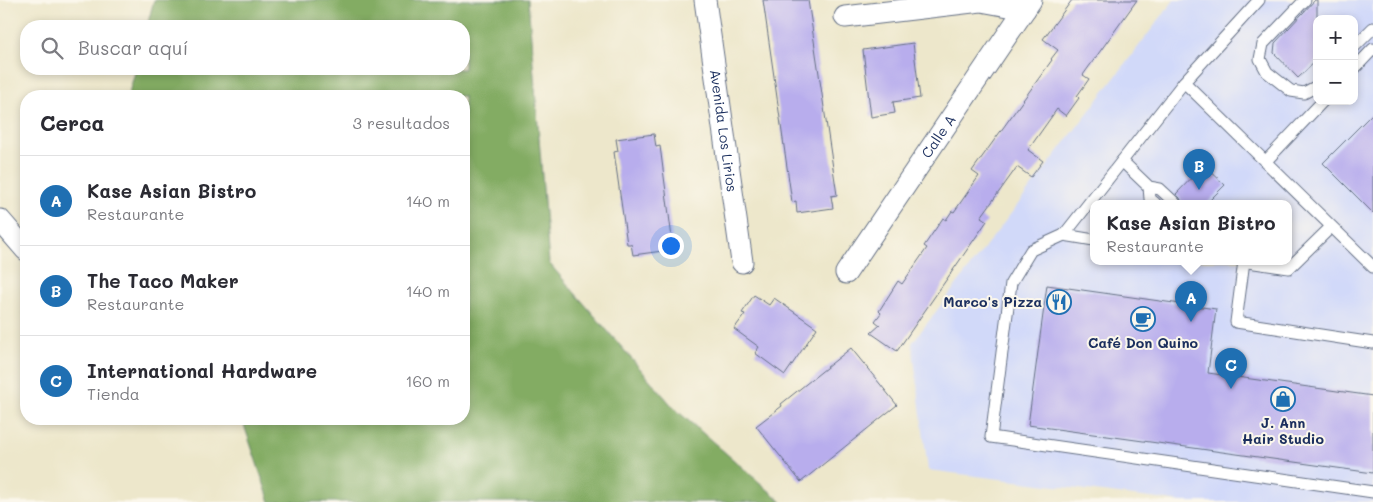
<!DOCTYPE html>
<html lang="es">
<head>
<meta charset="utf-8">
<style>
	:root { --surface:#fff; --page:#f2f2f3; --text:#2b2b33; --muted:#7c7c81; --line:#e1e1e2; --accent:#1f6fb2 }
	body { margin:0; font-family:Mali,sans-serif; background:var(--page); color:var(--text) }
	.controls { position:absolute; right:15px; top:15px; display:grid; overflow:hidden; border-radius:10px; box-shadow:0 2px 8px #0003 }
	.controls button { width:45px; height:45px; display:grid; place-items:center; padding:0; border:0; border-bottom:1px solid var(--line); background:var(--surface); color:var(--text); font:25px sans-serif }
	.you { position:absolute; left:670px; top:245px; width:18px; height:18px; margin:-12px; border:4px solid #fff; border-radius:50%; background:#1a73e8; box-shadow:0 0 0 8px #1a73e833 }
	.badge { display:grid; place-items:center; width:32px; height:32px; border-radius:50%; background:var(--accent); color:#fff; font-size:16px; font-weight:700 }
	.pin { position:absolute; translate:-50% -41px; filter:drop-shadow(0 1px 2px #0008) }
	.pin::after { content:''; position:absolute; top:26px; width:18px; height:15px; background:inherit; clip-path:polygon(0 0,100% 0,50% 100%) }
	.popup { position:absolute; left:1090px; top:200px; width:202px; height:65px; box-sizing:border-box; display:grid; place-content:center; border-radius:10px; background:var(--surface); filter:drop-shadow(0 1px 4px #0005); font-size:16px; white-space:nowrap; color:var(--muted) }
	.popup b { font-size:19px; color:var(--text) }
	.popup::after { content:''; position:absolute; left:50%; top:100%; margin-left:-10px; border:10px solid transparent; border-top-color:var(--surface) }
	.list { margin:0; padding:0; list-style:none }
	h2 { display:flex; justify-content:space-between; align-items:center; height:65px; margin:0; padding:0 20px; font-size:21px }
	h2 small { font-size:16px; font-weight:400; color:var(--muted) }
	.list li { display:grid; grid-template-columns:32px 1fr auto; gap:15px; align-items:center; box-sizing:border-box; height:90px; padding:0 20px; border-top:1px solid var(--line) }
	.list b { display:block; font-size:19px; white-space:nowrap }
	.list p { margin:0; font-size:16px; white-space:nowrap; color:var(--muted) }
	.list em { font-size:16px; font-style:normal; color:var(--muted) }
	.icon { flex:none; width:28px; height:28px; fill:none; stroke:currentColor; stroke-width:2; stroke-linecap:round; stroke-linejoin:round }
	.map { position:relative; flex:none; width:1373px; height:502px; overflow:hidden }
	.search { position:absolute; background:var(--surface); box-shadow:0 2px 8px #0003; left:20px; top:20px; width:450px; height:55px; display:flex; align-items:center; gap:12px; box-sizing:border-box; padding:0 18px; border-radius:20px; color:var(--muted); font-size:19px }
	.panel { position:absolute; background:var(--surface); box-shadow:0 2px 8px #0003; left:20px; top:90px; width:450px; height:335px; border-radius:20px }
	.map>svg:first-child { display:block }
	.built { fill:#d1d9f9; fill-rule:evenodd }
	.forest { fill:#83ac63; stroke:#4f6e60 }
	.building { fill:#b8aded }
	.lines { fill:none; stroke-linecap:round; stroke-linejoin:round }
	.service-casing { stroke:#646f84; stroke-width:13 }
	.minor-casing { stroke:#646f84; stroke-width:23 }
	.service { stroke:#fff; stroke-width:11 }
	.minor { stroke:#fff; stroke-width:21 }
	.labels { text-anchor:middle; stroke-width:4; stroke-linejoin:round; paint-order:stroke }
	.street-label { font-size:14px; fill:#1b2f5e; stroke:#fbf7ec }
	.poi-label { font-size:14px; font-weight:bold; fill:#1b2f5e; stroke:#fbf7ec }
</style>
</head>
<body>
<div class="map">
<svg width="1373" height="502" viewBox="0 0 1373 502">
	<rect width="100%" height="100%" fill="#fbf7ec"/>
	<filter id="ink" filterUnits="userSpaceOnUse"><feTurbulence type="fractalNoise" baseFrequency=".02" numOctaves="2"/><feDisplacementMap in="SourceGraphic" scale="10" xChannelSelector="R" yChannelSelector="G"/><feConvolveMatrix kernelMatrix="1 2 1 2 8 2 1 2 1" color-interpolation-filters="sRGB"/></filter>
	<filter id="wash" filterUnits="userSpaceOnUse"><feTurbulence type="fractalNoise" baseFrequency=".0096" numOctaves="4" result="noise"/><feDisplacementMap in="SourceGraphic" scale="20" xChannelSelector="R" yChannelSelector="G"/><feGaussianBlur stdDeviation="1.12" result="paint"/><feColorMatrix in="noise" values="0 0 0 0 0 0 0 0 0 0 0 0 0 0 0 0 0 1.4 0 .05"/><feComposite in="paint" operator="in"/></filter>
	<g filter="url(#wash)">
		<rect width="100%" height="100%" fill="#ede7cb"/>
		<path class="built" d="M1174,0H1373V502H1182L928,470L912,343ZM1317,19H1354V101H1317ZM1094,203H1288V261H1094Z"/>
		<polygon class="forest" points="154,0 528,0 549,263 674,408 782,502 270,502 242,419 464,419 464,96 128,96 136,69 464,69 464,26 147,26"/>
		<g id="blocks">
			<g class="building">
				<polygon points="763,0 808,0 837,195 831,196 833,208 797,213 796,201 792,202"/>
				<polygon points="1072,0 1137,0 1083,75 1089,79 1077,96 1079,98 1066,116 1057,109 1028,150 1043,161 1031,177 1017,167 981,217 987,221 897,351 871,333 880,325 875,321 881,313 879,311 898,281 902,284 927,248 924,246 943,218 946,220 952,211 954,212 979,176 972,171 1052,60 1051,59 1058,50 1043,39"/>
				<polygon points="1315,0 1317,0 1317,60 1298,78 1274,53 1275,43"/>
				<polygon points="913,43 920,98 893,102 895,113 871,117 863,50"/>
				<polygon points="1373,113 1373,213 1323,163"/>
				<polygon points="654,134 656,147 660,146 672,238 668,238 670,250 633,255 631,244 627,244 614,152 618,151 616,139"/>
				<polygon points="1204,165 1225,185 1207,203 1182,203 1180,198 1176,194"/>
				<polygon points="1047,285 1216,309 1208,373 1373,396 1373,473 1028,425"/>
				<polygon points="754,295 769,305 774,298 817,328 785,375 755,353 759,347 734,329 745,314 742,313"/>
				<polygon points="851,348 897,405 801,482 756,426 782,406 781,404"/>
			</g>
		</g>
	</g>
	<g filter="url(#ink)">
		<use href="#blocks" fill-opacity="0" stroke="#646f84" stroke-width="1"/>
		<g class="lines">
			<defs>
				<g id="service">
					<polyline points="1259,0 1184,82 1373,267"/>
					<polyline points="1305,0 1263,44 1260,59 1267,72 1291,91 1304,93 1317,86"/>
					<polyline points="1354,47 1373,28"/>
					<polyline points="1354,69 1373,49"/>
					<polyline points="1122,161 1149,187 1160,189 1175,203"/>
					<polyline points="1266,161 1323,101"/>
					<polyline points="1149,187 1150,199 1155,203"/>
					<polyline points="1064,235 1031,250 1011,283 991,437 1373,492"/>
					<polyline points="1094,240 1064,235 1184,82"/>
					<polyline points="1241,261 1289,268 1331,227"/>
					<polyline points="1244,261 1236,322 1373,343"/>
				</g>
				<g id="minor">
					<path id="s1" d="M705,0L742,262"/>
					<polyline points="845,17 981,1 1025,9"/>
					<polyline points="0,220 26,250"/>
					<path id="s2" d="M846,273L1031,0"/>
				</g>
			</defs>
			<use href="#service" class="service-casing"/>
			<use href="#minor" class="minor-casing"/>
			<use href="#service" class="service"/>
			<use href="#minor" class="minor"/>
		</g>
	</g>
	<defs>
		<symbol id="restaurant-ring" viewBox="-11 -11 22 22"><circle r="9.5" fill="#fbf7ec" stroke="#1f6fb2" stroke-width="1.5"/><path d="M-5-6h1v4h1v-4h1v4h1v-4h1v5L-1.5 .5V6h-2V.5L-5-1ZM5-6V6H3V1.5H1.5Q1.5-4 5-6Z" fill="#1f6fb2"/></symbol>
		<symbol id="cafe-ring" viewBox="-11 -11 22 22"><circle r="9.5" fill="#fbf7ec" stroke="#1f6fb2" stroke-width="1.5"/><path d="M-5.5-4.5H6V0H3Q3 3.5 0 3.5H-2.5Q-5.5 3.5-5.5 0ZM3-3.2v2h1.7v-2ZM-6 4.5H4V6H-6Z" fill="#1f6fb2"/></symbol>
		<symbol id="shop-ring" viewBox="-11 -11 22 22"><circle r="9.5" fill="#fbf7ec" stroke="#1f6fb2" stroke-width="1.5"/><path d="M-5-2.5h2.3a2.7 3.5 0 0 1 5.4 0H5L5.5 6h-11ZM-1.5-2.5h3a1.5 2.3 0 0 0-3 0Z" fill="#1f6fb2"/></symbol>
	</defs>
	<g fill-rule="evenodd">
		<use href="#restaurant-ring" x="1045" y="288" width="28" height="28"/>
		<use href="#cafe-ring" x="1129" y="305" width="28" height="28"/>
		<use href="#shop-ring" x="1269" y="385" width="28" height="28"/>
	</g>
	<g class="labels">
		<g class="street-label">
			<text dy="5" stroke="none"><textPath href="#s1" startOffset="132">Avenida Los Lirios</textPath></text>
			<text dy="5" stroke="none"><textPath href="#s2" startOffset="165">Calle A</textPath></text>
		</g>
		<g class="poi-label">
			<text x="1042" y="307" text-anchor="end">Marco's Pizza</text>
			<text x="1143" y="348">Café Don Quino</text>
			<text x="1283" y="428">J. Ann<tspan x="1283" dy="16">Hair Studio</tspan></text>
		</g>
	</g>
</svg>
<div class="controls">
<button>+</button>
<button>−</button>
</div>
<div class="you"></div>
<div class="pin badge" style="left:1191px;top:322px">A</div>
<div class="popup"><b>Kase Asian Bistro</b>Restaurante</div>
<div class="pin badge" style="left:1199px;top:190px">B</div>
<div class="pin badge" style="left:1231px;top:389px">C</div>
<div class="search"><svg class="icon" aria-label="search" viewBox="0 0 24 24"><circle cx="10" cy="10" r="6"/><path d="M15 15l6 6"/></svg>Buscar aquí</div>
<section class="panel">
<h2>Cerca<small>3 resultados</small></h2>
<ul class="list">
<li><span class="badge">A</span><div><b>Kase Asian Bistro</b><p>Restaurante</p></div><em>140 m</em></li>
<li><span class="badge">B</span><div><b>The Taco Maker</b><p>Restaurante</p></div><em>140 m</em></li>
<li><span class="badge">C</span><div><b>International Hardware</b><p>Tienda</p></div><em>160 m</em></li>
</ul>
</section>
</div>
</body>
</html>
